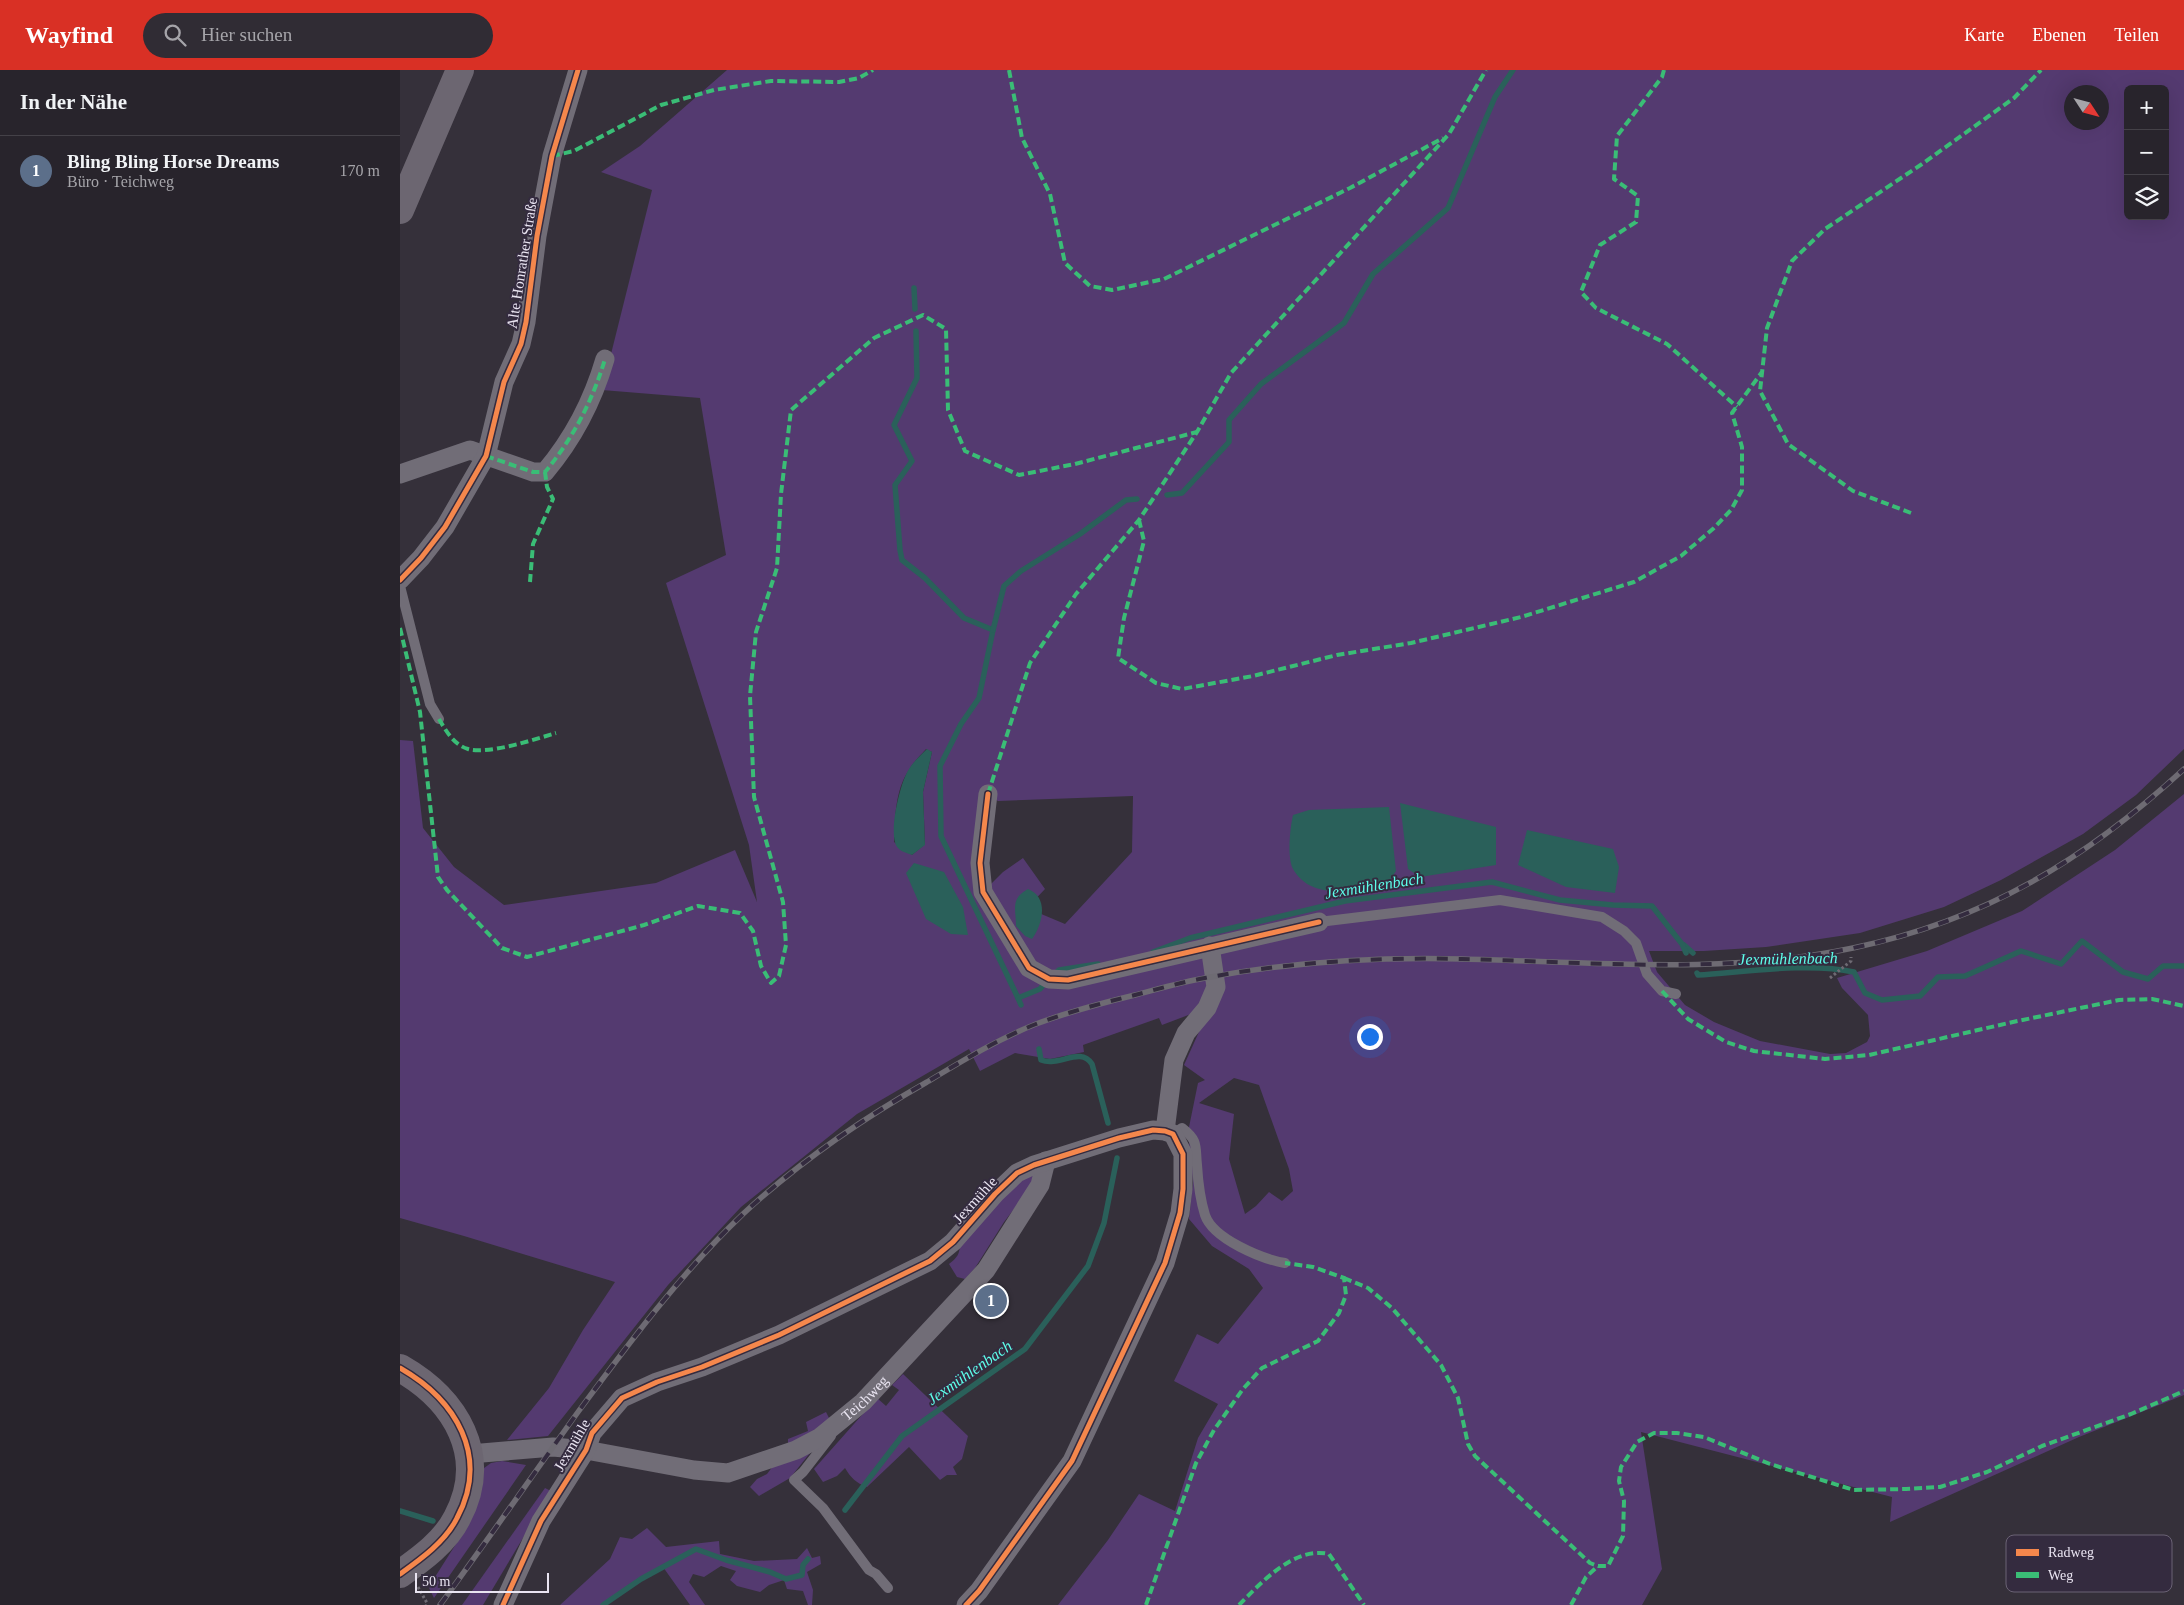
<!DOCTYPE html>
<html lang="de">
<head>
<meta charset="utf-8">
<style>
	:root { --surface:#28242c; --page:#302c34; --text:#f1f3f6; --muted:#a5a4a9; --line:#444148; --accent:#d93025 }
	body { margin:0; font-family:"Times New Roman",serif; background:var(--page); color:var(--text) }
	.controls { position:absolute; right:15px; top:15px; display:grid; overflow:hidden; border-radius:8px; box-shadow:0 5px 20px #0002 }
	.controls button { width:45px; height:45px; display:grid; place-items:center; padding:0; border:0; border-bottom:1px solid var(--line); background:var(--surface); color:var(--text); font:25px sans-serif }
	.compass { position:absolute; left:1664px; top:15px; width:45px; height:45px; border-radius:50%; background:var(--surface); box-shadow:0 5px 20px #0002; rotate:126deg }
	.scale { position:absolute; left:15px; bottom:12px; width:134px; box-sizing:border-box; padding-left:5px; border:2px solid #e9e4f1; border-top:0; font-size:14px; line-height:18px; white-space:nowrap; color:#e9e4f1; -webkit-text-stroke:4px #342b3f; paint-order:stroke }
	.you { position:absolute; left:969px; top:966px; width:18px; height:18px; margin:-12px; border:4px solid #fff; border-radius:50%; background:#1a73e8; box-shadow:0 0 0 8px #1a73e833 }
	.badge { display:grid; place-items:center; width:32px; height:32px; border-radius:50%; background:var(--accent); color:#fff; font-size:16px; font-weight:700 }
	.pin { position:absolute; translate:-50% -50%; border:2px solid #fff; box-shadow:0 1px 5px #0006 }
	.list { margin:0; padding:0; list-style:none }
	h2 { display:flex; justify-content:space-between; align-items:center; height:65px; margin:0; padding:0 20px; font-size:21px }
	h2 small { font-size:16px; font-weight:400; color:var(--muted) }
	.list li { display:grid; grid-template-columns:32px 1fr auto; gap:15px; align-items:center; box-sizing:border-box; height:70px; padding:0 20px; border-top:1px solid var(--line) }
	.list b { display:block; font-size:19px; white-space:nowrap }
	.list p { margin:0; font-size:16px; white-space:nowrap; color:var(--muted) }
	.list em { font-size:16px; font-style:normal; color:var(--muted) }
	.icon { flex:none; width:28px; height:28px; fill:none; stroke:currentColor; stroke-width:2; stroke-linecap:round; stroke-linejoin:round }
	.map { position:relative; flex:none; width:1784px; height:1535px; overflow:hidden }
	header { display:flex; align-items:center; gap:30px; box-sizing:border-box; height:70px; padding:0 25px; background:var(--accent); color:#fff }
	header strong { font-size:24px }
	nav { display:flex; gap:28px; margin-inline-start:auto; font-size:18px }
	.search { width:350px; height:45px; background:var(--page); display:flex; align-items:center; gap:12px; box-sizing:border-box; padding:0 18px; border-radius:28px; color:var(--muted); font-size:19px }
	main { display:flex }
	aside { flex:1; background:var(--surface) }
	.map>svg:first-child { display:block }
	.green { fill:#543a70; fill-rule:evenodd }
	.water { fill:#2a605a }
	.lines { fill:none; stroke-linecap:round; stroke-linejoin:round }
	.stream { stroke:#2a605a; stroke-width:5.5 }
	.path { stroke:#6e6a73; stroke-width:3; stroke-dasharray:2.5 2.5; stroke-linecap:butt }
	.lane { stroke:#716d77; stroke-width:10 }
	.street { stroke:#716d77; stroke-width:19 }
	.secondary { stroke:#6c6671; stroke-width:28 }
	.rail-casing { stroke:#6e6b73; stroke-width:5.5 }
	.rail { stroke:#342b3f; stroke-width:4; stroke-dasharray:11; stroke-linecap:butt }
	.quiet { stroke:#3abd76; stroke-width:4; stroke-dasharray:8 4; stroke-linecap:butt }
	.cycleway-casing { stroke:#342b3f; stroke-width:8 }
	.cycleway { stroke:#f5874c; stroke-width:5 }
	.labels { text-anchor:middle; stroke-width:4; stroke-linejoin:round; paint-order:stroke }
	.street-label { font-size:15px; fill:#e9e4f1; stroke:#342b3f }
	.water-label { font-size:16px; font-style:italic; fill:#5dfde9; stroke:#342b3f }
	.key { fill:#342b3f; stroke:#6a6274; stroke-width:1 }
	.key-label { font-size:14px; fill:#e9e4f1 }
</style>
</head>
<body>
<header>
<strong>Wayfind</strong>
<div class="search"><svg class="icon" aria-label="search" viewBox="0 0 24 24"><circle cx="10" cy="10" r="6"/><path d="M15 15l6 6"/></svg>Hier suchen</div>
<nav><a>Karte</a><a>Ebenen</a><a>Teilen</a></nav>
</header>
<main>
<aside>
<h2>In der Nähe<small></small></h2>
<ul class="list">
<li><span class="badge" style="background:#5c6f8a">1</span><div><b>Bling Bling Horse Dreams</b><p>Büro · Teichweg</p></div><em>170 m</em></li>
</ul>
</aside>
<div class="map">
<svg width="1784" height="1535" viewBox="0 0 1784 1535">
	<rect width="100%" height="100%" fill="#35303a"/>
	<g class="green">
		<path d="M327,0H1784V679L1736,725L1683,764L1601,810L1544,837L1460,863L1366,877L1304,881H1249L1257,902L1285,935L1314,952L1360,971L1430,984L1446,983L1467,972L1470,966L1468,945L1442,918L1437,908L1527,881L1622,841L1715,780L1784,724V1325L1679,1367L1490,1452L1492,1427L1241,1362L1262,1499L1242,1535H658L708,1470L739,1424L775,1441L798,1368L818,1334L774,1311L797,1264L818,1274L863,1218L849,1199L812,1176L789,1149L793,1113L788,1062L798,1013L805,1010L784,995L803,953L791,944L762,955L759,948L683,975L684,982L650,989L615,983L580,1001L569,979L457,1044L341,1137L268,1215L148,1366L107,1370L149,1318L183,1260L215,1212L64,1166L0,1148V670L13,671L23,758L54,797L104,835L256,813L335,780L357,832L349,775L266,513L326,485L300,328L202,320L252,120L201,102L240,76ZM1728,19H1765V146H1728ZM1672,22H1702V52H1672ZM526,679L532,682L523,722L525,774L512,785L494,772C495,748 495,720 509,700C513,692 521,685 526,679ZM588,725L598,731L733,726L732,782L665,854L627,838L645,819L623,788L603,802L583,822ZM834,1008L859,1015L889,1099L893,1121L882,1131L869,1122L856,1136L845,1144L829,1089L834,1044L799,1033Z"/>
		<path d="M633,1103L637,1109L604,1152L575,1198L565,1209L557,1207L549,1194C557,1188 560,1184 560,1173L610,1114Z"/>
		<path d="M503,1304L568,1366L562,1389L553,1397L557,1405H547L540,1410L509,1377L467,1417C456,1413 451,1408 445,1398L437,1406L423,1412L414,1399L477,1328L486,1336L499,1320L492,1315Z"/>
		<polygon points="426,1342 430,1350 420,1363 388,1374 388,1369 408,1361 406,1352"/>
		<polygon points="414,1378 390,1408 359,1426 350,1417 357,1409 367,1404 376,1392"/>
		<polygon points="102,1391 126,1395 34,1528 29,1518 37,1511 35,1507 61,1466 80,1401 91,1393"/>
		<polygon points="145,1418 151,1421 83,1535 62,1535"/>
		<polygon points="247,1458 266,1477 319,1471 320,1484 354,1491 397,1489 407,1478 412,1488 420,1486 421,1494 407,1502 413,1520 412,1535 408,1535 403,1521 387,1519 384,1510 369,1515 360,1522 337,1516 330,1510 336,1501 321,1496 304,1507 293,1504 289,1512 305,1535 290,1535 263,1497 203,1535 160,1535 210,1489 220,1467 232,1469"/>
	</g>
	<g class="water">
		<path d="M527,679L532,682L523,722L525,775L512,785C508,783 501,782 498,778C487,767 500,712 509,699C513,692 521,685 527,679Z"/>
		<polygon points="1000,733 1096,757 1096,795 1020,807 1008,799"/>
		<path d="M989,737L996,801C994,804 991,809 989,811C984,814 975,814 970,816C944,823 909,827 893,799C887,787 890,758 893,745L909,740Z"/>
		<polygon points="1127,760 1213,779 1219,797 1215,823 1166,817 1118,795"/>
		<polygon points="514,793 544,802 563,837 568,865 551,864 526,849 506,803"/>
		<path d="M628,819C649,827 643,854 632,869L625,866L616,856C616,839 610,829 628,819Z"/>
	</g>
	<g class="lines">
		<g class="stream">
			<polyline points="514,218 515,239"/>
			<polyline points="516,261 517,308 494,355 512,391 495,415 500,480 502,490 525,508 564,548 593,560 579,628 561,654 540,696 541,766 618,928"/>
			<polyline points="767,425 782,423 829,372 829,350 861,314 944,253 973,204 1048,138 1095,27 1113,0"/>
			<polyline points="593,560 604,516 621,501 680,464 726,430 737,429"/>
			<polyline points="1284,875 1293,883"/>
			<polyline points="753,882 790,868 945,831 1092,812 1160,830 1213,835 1252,836 1282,874 1286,883"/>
			<path d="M1297,903L1298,905C1345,902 1409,892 1454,902L1465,923L1482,930L1520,926L1538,907L1565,906L1621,881L1661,894L1682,871L1723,902L1748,909L1763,896H1784"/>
			<polyline points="654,905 659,900 698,894"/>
			<polyline points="621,935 618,928 640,919 645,913"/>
			<path d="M639,979L641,990C660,997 680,976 692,994L708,1053"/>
			<polyline points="445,1440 502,1366 625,1279 688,1196 704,1153 717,1088"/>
			<polyline points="0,1441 33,1451"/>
			<polyline points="203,1535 241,1509 296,1479 326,1490 370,1502 386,1509 402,1505 403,1495 408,1489"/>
		</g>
		<g class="path">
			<polyline points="1430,908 1451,891 1451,887"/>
			<polyline points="18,1517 27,1533 26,1535"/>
		</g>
		<g class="lane">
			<polyline points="0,516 30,634 39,649"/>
			<polyline points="919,852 1100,830 1202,847 1224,861 1236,873 1247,904 1262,921 1276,924"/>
			<path d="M773,1064L782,1058C799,1071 795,1077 797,1095C798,1111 800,1129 805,1145C813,1169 862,1189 885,1193"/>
			<polyline points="431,1366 403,1402 394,1410 423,1438 469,1500 476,1504 488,1518"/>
		</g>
		<g class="street">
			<path d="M0,404L70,380L133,402H145C172,370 193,330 205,289"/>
			<polyline points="0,510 21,488 45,457 86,386 104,312 121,274 126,252 137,166 152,86 178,0"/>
			<polyline points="588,724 580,793 583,822 629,898 649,909 668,910 919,852"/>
			<polyline points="765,1061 774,990 786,963 807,938 816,917 810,876"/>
			<path id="s1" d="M70,1384L153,1377L186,1380L294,1400L328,1403L396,1380L419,1368L463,1332L586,1200L640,1115L646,1091"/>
			<polyline points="103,1535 141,1451 186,1380 192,1363 222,1328 257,1312 302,1297 379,1265 530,1191 553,1172 595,1124 617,1103 634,1095 719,1068 753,1060 765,1061 773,1064 783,1084 783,1119 780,1143 765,1193 672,1391 579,1521 566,1535"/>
		</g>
		<g class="secondary">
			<polyline points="0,140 60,0"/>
			<path d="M0,1298C56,1330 90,1386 57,1448C45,1472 21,1489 0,1504"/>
		</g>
		<defs>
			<path id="rail" d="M40,1535C87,1471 132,1406 178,1342C229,1273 281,1203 343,1144C398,1093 462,1049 527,1012C562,991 598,969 636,954C668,942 702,933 735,925C758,919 782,912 805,908C889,892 977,887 1062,889C1192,892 1325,905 1453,878C1586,850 1685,790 1784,699"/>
		</defs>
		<use href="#rail" class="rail-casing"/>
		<use href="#rail" class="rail"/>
		<g class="quiet">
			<polyline points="609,0 622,68 650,124 665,193 690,216 712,220 764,209 950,118 1043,68"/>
			<polyline points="1264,0 1262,7 1217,66 1214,109 1238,126 1236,152 1200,175 1181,222 1196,238 1267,274 1337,337"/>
			<polyline points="152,86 174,81 261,35 314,20 371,11 439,12 459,8 473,0"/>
			<path d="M86,386L133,402H145C172,370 193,330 205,289"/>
			<polyline points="1511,443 1453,421 1388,374 1360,321 1367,258 1392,191 1425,159 1522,94 1614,28 1641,0"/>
			<polyline points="739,450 744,471 724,548 718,588 756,613 782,619 853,606 937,585 1011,573 1121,547 1234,512 1281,486 1314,458 1331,440 1342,420 1342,377 1332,343 1362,302"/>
			<polyline points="130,512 133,474 153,429 147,417 145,402"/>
			<polyline points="0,558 20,642 38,807 47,820 102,878 127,887 244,855 298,836 340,843 353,861 361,896 371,913 379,906 386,875 383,832 354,727 350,626 356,562 377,498 381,424 391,340 474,268 523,245 546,259 548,340 565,381 619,405 675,394 797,362"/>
			<path d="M39,649C46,661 54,675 68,679C88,685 136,669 156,663"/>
			<polyline points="588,724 630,593 676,524 739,450 797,362 831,303 1049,64 1086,0"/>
			<polyline points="1262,921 1288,949 1326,972 1354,981 1425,989 1469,985 1613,952 1719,930 1752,929 1784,936"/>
			<polyline points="944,1208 968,1218 992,1238 1041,1295 1058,1328 1068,1374 1075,1386 1190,1493 1198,1496 1208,1496 1223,1466 1224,1431 1219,1411 1221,1397 1237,1372 1254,1363 1277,1363 1304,1367 1370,1394 1454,1420 1506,1419 1540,1417 1587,1402 1642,1376 1731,1344 1784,1321"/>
			<polyline points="746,1535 796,1393 814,1360 843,1319 862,1298 918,1271 939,1243 946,1225 944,1208 913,1197 885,1193"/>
			<path d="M839,1535C861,1513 894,1476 929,1484L964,1535"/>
			<polyline points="1171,1535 1186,1507 1198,1496"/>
		</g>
		<defs>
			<g id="cycleway">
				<polyline points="0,510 21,488 45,457 86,386 104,312 121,274 126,252 137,166 152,86 178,0"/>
				<polyline points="588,724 580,793 583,822 629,898 649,909 668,910 919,852"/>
				<path d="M0,1298C56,1330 90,1386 57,1448C45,1472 21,1489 0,1504"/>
				<polyline points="103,1535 141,1451 186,1380 192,1363 222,1328 257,1312 302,1297 379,1265 530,1191 553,1172 595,1124 617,1103 634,1095 719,1068 753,1060 765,1061 773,1064 783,1084 783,1119 780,1143 765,1193 672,1391 579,1521 566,1535"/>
			</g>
		</defs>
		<use href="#cycleway" class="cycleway-casing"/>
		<use href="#cycleway" class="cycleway"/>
	</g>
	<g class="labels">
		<g class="street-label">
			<text transform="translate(122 193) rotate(-81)" y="5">Alte Honrather Straße</text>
			<text transform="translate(575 1130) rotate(-48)" y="5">Jexmühle</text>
			<text dy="5" stroke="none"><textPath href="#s1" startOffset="419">Teichweg</textPath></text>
			<text transform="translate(172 1375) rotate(-60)" y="5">Jexmühle</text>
		</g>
		<g class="water-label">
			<text transform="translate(974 815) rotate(-9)" y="6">Jexmühlenbach</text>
			<text transform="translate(1388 888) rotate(-1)" y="6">Jexmühlenbach</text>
			<text transform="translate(569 1302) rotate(-35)" y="6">Jexmühlenbach</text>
		</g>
	</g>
	<rect x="1606" y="1465" width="166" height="57" rx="8" class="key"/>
	<rect x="1616" y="1479" width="23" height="7" fill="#f5874c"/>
	<rect x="1616" y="1502" width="23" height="6" fill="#3abd76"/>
	<g class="key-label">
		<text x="1648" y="1487">Radweg</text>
		<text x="1648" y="1510">Weg</text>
	</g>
</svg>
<div class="controls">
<button>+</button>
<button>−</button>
<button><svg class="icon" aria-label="layers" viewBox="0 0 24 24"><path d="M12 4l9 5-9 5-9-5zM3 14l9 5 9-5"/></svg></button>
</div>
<svg class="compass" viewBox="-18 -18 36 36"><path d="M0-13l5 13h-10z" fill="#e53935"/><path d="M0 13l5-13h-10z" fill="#a5a4a9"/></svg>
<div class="scale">50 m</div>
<div class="you"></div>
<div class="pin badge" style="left:591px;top:1231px;background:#5c6f8a">1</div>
</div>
</main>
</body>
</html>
